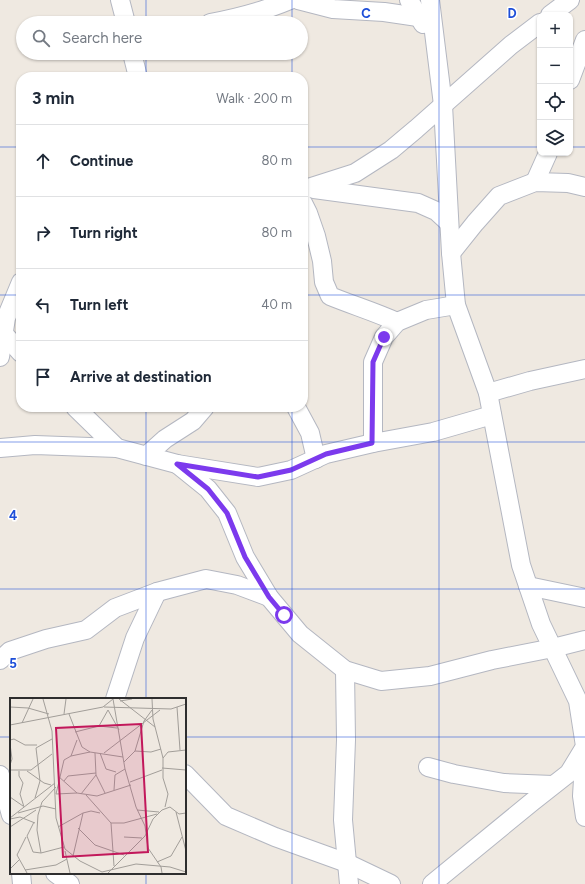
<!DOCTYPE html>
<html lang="en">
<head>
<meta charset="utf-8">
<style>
	:root { --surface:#fff; --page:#f6f6f7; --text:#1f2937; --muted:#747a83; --line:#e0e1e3 }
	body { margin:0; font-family:Figtree,sans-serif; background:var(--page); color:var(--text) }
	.controls { position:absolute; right:12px; top:12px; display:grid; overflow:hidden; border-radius:8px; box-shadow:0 1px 3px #0004 }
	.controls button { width:36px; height:36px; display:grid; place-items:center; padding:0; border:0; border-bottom:1px solid var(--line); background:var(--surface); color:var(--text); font:20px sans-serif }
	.stop { position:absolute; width:12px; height:12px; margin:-9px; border:3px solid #7c3aed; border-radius:50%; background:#fff }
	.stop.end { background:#7c3aed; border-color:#fff; box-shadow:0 1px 4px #0008 }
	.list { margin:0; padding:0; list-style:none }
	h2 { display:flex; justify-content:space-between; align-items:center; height:52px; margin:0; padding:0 16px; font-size:17px }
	h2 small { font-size:13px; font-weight:400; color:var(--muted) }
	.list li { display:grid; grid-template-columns:26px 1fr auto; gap:12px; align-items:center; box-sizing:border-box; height:72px; padding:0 16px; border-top:1px solid var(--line) }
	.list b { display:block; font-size:15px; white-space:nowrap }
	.list em { font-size:13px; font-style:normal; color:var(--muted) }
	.icon { flex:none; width:22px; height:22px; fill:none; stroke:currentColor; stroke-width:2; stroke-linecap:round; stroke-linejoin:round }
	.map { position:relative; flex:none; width:585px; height:884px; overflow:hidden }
	.search { position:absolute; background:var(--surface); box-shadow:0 1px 3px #0004; left:16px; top:16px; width:292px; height:44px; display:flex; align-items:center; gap:10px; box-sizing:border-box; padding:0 14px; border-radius:22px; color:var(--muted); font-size:15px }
	.panel { position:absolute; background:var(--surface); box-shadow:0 1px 3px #0004; left:16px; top:72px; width:292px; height:340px; border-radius:16px }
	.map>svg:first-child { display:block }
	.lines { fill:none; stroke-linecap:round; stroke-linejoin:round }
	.minor-casing { stroke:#b4b7c1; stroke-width:20 }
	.minor { stroke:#fff; stroke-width:18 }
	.route { stroke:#7c3aed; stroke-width:5 }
	.grid { fill:none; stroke:#1d4ed8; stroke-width:1; stroke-opacity:0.55 }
	.inset-road { fill:none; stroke:#a29e99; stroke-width:1 }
	.view { fill:#c2185b; fill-opacity:0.15; stroke:#c2185b; stroke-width:2 }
	.inset-edge { fill:none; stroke:#2e2e2e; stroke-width:2 }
	.grid-label { font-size:13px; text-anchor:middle; font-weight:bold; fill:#1d4ed8; stroke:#fff; stroke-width:3; stroke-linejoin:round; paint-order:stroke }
</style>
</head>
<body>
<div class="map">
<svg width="585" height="884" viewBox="0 0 585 884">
	<rect width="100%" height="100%" fill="#efe9e1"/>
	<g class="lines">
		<defs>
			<g id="minor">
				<polyline points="120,0 126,23"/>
				<polyline points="298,0 333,9 384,12 418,17"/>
				<polyline points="409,0 423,24"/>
				<polyline points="430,0 443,105 451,253 456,305 488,393 521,565 541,624 578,701 585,746 582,796 585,817"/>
				<polyline points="550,15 570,0"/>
				<path d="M210,23C237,18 264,11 290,0"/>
				<polyline points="132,53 138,77"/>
				<polyline points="570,80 585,40"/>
				<polyline points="535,182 548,153"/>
				<polyline points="308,188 355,173 391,150 416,129 511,45 540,23"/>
				<polyline points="314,189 418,203 436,211 449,223"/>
				<path d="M303,203L308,213L316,236L322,261L324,282L330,296C352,305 375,312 397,322"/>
				<polyline points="451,253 475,223 499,196 535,182 568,183 585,187"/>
				<polyline points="0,328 4,334 21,353"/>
				<polyline points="0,357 6,318 21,282"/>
				<polyline points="488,393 530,381 585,369"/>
				<polyline points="75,407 117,448"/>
				<polyline points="296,407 310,433 316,459"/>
				<polyline points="373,443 373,362 384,337 397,322 426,310 456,305"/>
				<polyline points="0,448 35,445 117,448 177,464 258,477 291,470 326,454 373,443 433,432 492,415"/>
				<polyline points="146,456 165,439 193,421 205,407"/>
				<polyline points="177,464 208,489 227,513 245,557 269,597 300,634 345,670 381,681 430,676 492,660 553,648 585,640"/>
				<polyline points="528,586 585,598"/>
				<polyline points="0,660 10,651 46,639 86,630 115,608 157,592 206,579 237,585 269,597"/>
				<polyline points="345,670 346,740 343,820 349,884"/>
				<polyline points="115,699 135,638 157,592"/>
				<polyline points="428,767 454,774 504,783 553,785"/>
				<polyline points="185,774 226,816 275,837 347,863 391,884"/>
				<polyline points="0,775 11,815"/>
				<polyline points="21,873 22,884"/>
				<polyline points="55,873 70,884"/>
				<polyline points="432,884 532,802 569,773 583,750"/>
			</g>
		</defs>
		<use href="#minor" class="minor-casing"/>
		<use href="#minor" class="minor"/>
	</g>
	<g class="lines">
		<polyline class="route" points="284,615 269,597 245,557 227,513 208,489 177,464 258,477 291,470 326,454 372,443 373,362 384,337"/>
	</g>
	<path class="grid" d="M146,0V23M292,0V23M439,0V884M146,53V77M292,53V77M0,147H21M303,147H540M570,147H585M0,295H21M303,295H585M146,407V699M292,407V884M0,442H585M0,589H585M0,737H11M185,737H585M146,873V884"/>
	<g transform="translate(10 698)">
		<rect width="176" height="176" fill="#efe9e1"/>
		<path class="inset-road" d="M33,1L42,33L46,120L55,151L70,163L92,174L126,166L160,169L176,174M103,1L115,71L126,109L135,128L138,150L151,169L152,175M109,1L145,29M142,1L143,21L153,60V80L158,96L155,109M110,3L122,1M0,9L18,10L39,16M94,9L161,11L176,6M167,9L170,52M98,12L109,32M54,16L56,1M59,16L72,49L80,54L113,59M12,25L23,1M0,27L93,9L103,1M89,28L107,30M65,34L89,28L98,12M0,42L4,41L15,47H27M0,46L2,61L0,67M125,53L134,23L142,12M80,54L61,58L54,62L46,96L67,95L87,98L121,87M90,55L96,71L106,74M94,55L150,12M61,58L67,42M153,60L158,54L176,52M114,64L125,53L141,54L151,51M152,70L176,72M0,72H21L42,56M9,73V78L13,85L10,96L14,109M17,73L34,85L41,87M86,77L95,95M48,78L67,95M54,83L58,78L86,75M120,84L152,72M104,92L105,77L115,71M71,96L86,77L85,55M76,97L101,125H114L147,116M0,99L13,108M25,100L30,83L26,50L42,41M127,112L149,114M166,114L176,153M8,115L33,108L46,111M0,120L45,85M0,121L10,119L25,125M24,124L17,138L23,154L31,155L54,149M101,125L104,168M0,129L26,112M48,129L73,115L81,113L90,115M68,130L85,147L114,157M16,139L7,157L17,175M114,139L132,140M55,153L60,175M31,155L27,132L28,117L32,104L46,89M63,158L73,115M147,164L161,158L172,139M0,171L9,162M15,172L46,167L57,161M98,175L135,138L143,121L152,112L160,109L169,116L176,115"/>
		<path class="view" d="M131,26L138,154L53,159L46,30Z"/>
		<rect width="176" height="176" class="inset-edge"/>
	</g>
	<g class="grid-label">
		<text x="366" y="18">C</text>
		<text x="512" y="18">D</text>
		<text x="13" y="520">4</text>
		<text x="13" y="668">5</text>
	</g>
</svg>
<div class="controls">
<button>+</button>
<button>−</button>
<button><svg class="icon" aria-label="locate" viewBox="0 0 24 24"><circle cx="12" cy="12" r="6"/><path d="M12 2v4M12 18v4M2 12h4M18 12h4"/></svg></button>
<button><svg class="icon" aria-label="layers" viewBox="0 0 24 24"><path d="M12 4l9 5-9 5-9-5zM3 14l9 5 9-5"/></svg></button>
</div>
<div class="stop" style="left:284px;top:615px"></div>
<div class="stop end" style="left:384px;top:337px"></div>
<div class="search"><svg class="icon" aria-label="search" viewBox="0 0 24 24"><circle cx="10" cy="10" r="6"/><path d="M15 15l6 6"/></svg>Search here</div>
<section class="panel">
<h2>3 min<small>Walk · 200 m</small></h2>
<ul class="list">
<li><svg class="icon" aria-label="ahead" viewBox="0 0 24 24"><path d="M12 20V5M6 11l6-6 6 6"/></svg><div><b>Continue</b></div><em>80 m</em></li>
<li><svg class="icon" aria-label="right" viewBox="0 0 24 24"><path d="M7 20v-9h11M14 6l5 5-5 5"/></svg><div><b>Turn right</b></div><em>80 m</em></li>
<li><svg class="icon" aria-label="left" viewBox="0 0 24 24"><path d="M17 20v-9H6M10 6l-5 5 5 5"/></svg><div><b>Turn left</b></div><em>40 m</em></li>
<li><svg class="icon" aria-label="arrive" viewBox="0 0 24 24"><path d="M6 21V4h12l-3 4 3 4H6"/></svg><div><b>Arrive at destination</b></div></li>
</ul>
</section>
</div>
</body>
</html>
